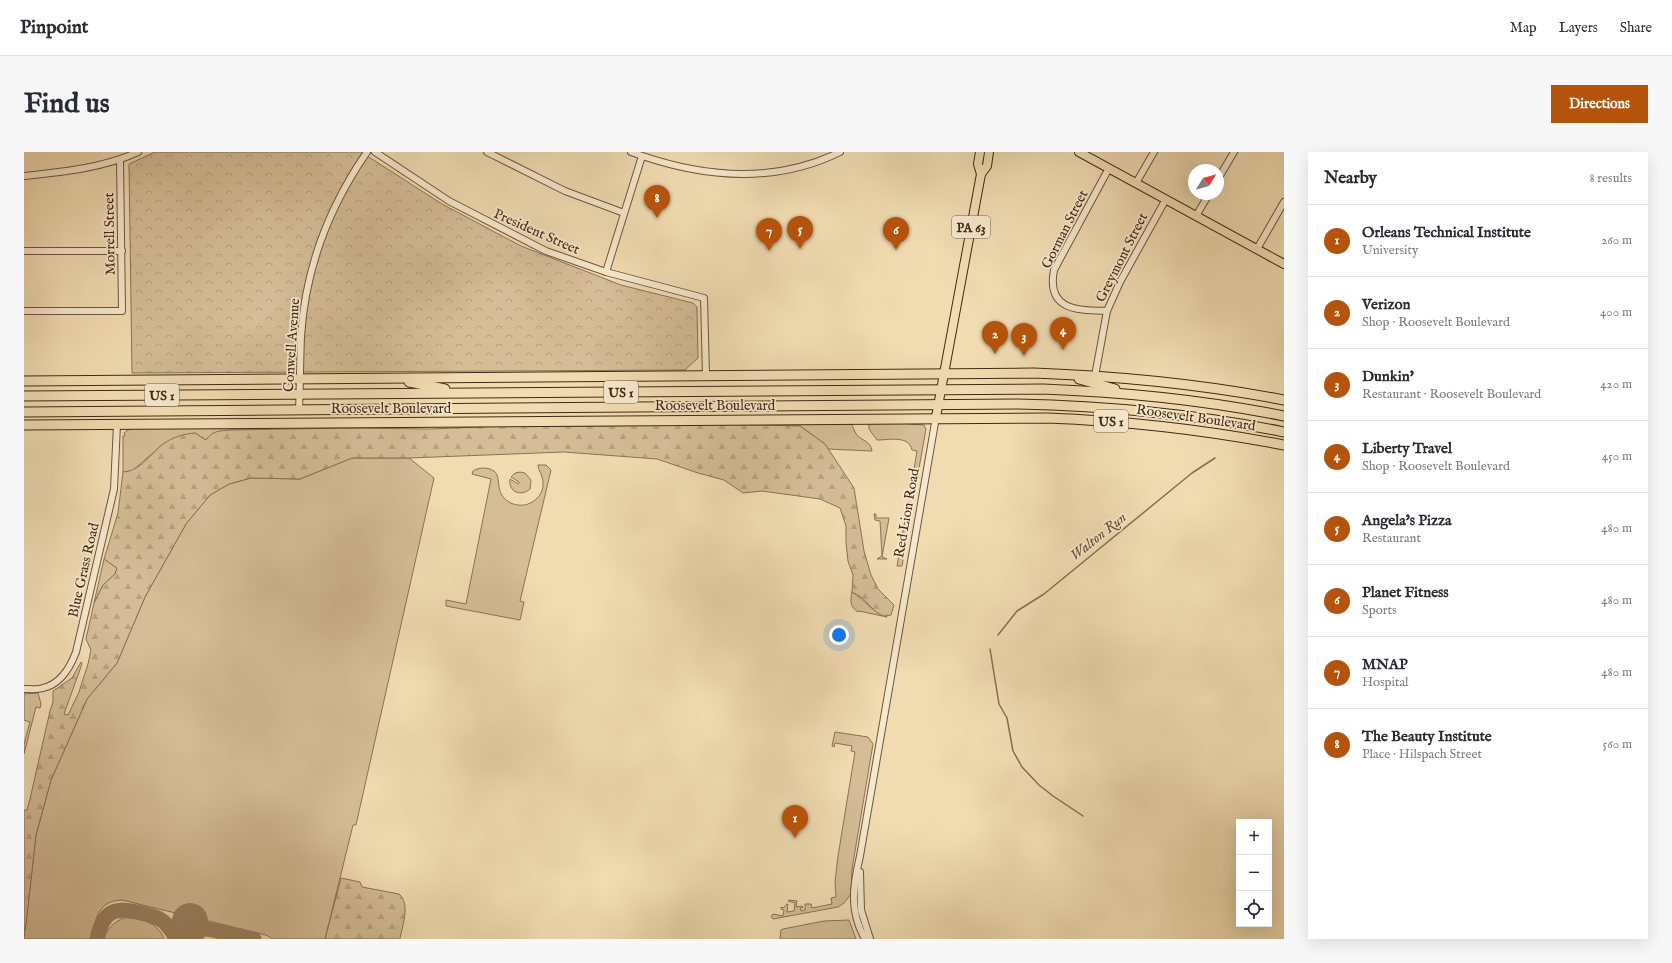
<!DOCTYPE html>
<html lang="en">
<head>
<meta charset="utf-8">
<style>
	:root { --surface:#fff; --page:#f7f7f7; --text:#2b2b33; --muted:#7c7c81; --line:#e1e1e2; --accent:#b45309 }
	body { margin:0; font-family:"IM FELL English",serif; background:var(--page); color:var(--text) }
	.controls { position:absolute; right:12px; bottom:12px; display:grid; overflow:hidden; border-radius:0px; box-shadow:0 4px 16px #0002 }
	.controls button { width:36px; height:36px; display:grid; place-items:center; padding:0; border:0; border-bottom:1px solid var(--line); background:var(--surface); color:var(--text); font:20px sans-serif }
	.compass { position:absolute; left:1164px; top:12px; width:36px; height:36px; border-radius:50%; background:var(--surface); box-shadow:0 4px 16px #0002; rotate:53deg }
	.you { position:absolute; left:815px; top:483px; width:14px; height:14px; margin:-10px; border:3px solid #fff; border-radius:50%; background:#1a73e8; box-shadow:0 0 0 6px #1a73e833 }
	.badge { display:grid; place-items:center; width:26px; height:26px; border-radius:50%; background:var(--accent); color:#fff; font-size:13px; font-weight:700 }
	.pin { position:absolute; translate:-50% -33px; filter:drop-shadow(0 1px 2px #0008) }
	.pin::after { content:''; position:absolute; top:21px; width:14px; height:12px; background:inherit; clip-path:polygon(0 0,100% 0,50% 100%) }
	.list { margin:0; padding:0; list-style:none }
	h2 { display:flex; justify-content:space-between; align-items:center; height:52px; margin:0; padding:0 16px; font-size:17px }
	h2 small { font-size:13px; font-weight:400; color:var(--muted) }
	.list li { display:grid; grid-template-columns:26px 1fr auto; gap:12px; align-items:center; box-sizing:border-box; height:72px; padding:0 16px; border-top:1px solid var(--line) }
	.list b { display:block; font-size:15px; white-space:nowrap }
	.list p { margin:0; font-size:13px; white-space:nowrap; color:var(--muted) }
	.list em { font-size:13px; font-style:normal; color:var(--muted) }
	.icon { flex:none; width:22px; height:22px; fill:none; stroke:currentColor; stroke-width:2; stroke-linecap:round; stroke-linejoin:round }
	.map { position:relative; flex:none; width:1260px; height:787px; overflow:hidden; border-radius:0px }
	header { display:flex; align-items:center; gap:24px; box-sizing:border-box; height:56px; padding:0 20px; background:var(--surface); border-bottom:1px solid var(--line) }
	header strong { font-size:19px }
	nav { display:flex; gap:22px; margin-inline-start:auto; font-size:14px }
	.intro { display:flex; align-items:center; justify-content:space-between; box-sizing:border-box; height:96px; padding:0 24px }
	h1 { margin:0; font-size:28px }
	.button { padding:10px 18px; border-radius:0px; background:var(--accent); color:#fff; font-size:14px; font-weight:700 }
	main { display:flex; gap:24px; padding:0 24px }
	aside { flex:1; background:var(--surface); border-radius:0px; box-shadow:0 4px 16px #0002 }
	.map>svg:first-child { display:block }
	.green { fill:#d4bd97; stroke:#8c7256 }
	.forest { fill:url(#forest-firs); stroke:#8c7256 }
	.park { fill:url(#park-crowns); stroke:#8c7256 }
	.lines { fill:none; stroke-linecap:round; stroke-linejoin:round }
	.stream { stroke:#886f52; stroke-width:1.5 }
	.taxiway { stroke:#9a8263; stroke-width:15 }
	.runway { stroke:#9a8263; stroke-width:36 }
	.minor-casing { stroke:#6f553c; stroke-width:8 }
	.major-casing { stroke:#442814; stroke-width:10 }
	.highway-casing { stroke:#442814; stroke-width:11 }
	.minor { stroke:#f6e8cd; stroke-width:6 }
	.major { stroke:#f1dcb2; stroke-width:8 }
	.highway { stroke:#f1dcb2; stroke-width:9 }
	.labels { text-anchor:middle; stroke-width:3.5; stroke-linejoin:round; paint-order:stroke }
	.shield { fill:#f6e8cd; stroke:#79624c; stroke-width:1 }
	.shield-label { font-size:13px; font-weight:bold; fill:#442814 }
	.street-label { font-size:14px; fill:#442814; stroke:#f6e8cd }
	.water-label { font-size:15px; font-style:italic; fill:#664c33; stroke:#f6e8cd }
</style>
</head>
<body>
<header>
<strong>Pinpoint</strong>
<nav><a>Map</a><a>Layers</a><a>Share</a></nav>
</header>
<div class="intro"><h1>Find us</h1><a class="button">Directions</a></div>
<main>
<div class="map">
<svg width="1260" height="787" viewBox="0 0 1260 787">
	<defs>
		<pattern id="forest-firs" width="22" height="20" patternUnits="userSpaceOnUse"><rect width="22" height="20" fill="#d4bd97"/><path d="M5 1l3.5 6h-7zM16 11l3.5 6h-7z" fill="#b7a281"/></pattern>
		<pattern id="park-crowns" width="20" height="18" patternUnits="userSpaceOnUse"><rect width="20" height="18" fill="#d4bd97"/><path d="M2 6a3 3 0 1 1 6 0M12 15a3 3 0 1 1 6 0" fill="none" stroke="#b7a281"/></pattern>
	</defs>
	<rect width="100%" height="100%" fill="#f1dcb2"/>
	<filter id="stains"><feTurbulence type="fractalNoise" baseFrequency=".005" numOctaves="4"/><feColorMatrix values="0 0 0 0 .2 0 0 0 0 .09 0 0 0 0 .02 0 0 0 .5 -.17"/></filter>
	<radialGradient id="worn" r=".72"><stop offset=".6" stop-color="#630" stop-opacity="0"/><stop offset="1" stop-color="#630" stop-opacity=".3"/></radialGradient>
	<g class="green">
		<path d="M827,270C829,275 830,279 833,283C838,289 847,289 848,299L804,297L801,292L776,274L744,273Z"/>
		<path d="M883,270L884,272L900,273L902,277L890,344L886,342L893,299L888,298C885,283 865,288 853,288L845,277V271Z"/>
		<polygon points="110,276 246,277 207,278 182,288 171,281 138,293 108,319 99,320 99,284 101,284 100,281 104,278"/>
		<path d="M328,306H385L410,326L332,673H329L301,787H249L242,783L98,748C73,749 72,767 67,787H0L12,683L27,628L63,547L93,511L121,445L162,372L186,343L205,332L227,326L276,327Z"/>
		<path d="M514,313H522L527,318L496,449L500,450L496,468L422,454V448L442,452L467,327L448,322L449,319C455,315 464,315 470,319C479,326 468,343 489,352C493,353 500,354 504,352C515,348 522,337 518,325C517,320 514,318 514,313Z"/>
		<path d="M496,320L501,321L507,328L506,337C497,345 484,340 486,327L494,332L495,330L487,325L491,321Z"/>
		<polygon points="884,350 889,351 878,414 873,414"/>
		<polygon points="850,362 852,362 852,366 865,366 858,405 863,407 853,407 858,404 856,369 851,368"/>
		<polygon points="80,407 93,416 91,422 79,433 70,451"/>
		<path d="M828,440C840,447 849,461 863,465L835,459L834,460C826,455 826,449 828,440Z"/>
		<polygon points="14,541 17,552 16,556 12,555 0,602 0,592 6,570 0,568 0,542"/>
		<polygon points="811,580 844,585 849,592 828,717 827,742 820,751 814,755 749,767 747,765 749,762 759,764 760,758 757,757 757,755 759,756 763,752 764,752 763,760 770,759 771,751 764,749 765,748 773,749 772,755 778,754 779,756 776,756 777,759 781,758 781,752 787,752 788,756 808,752 807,746 812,745 811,730 814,704 831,600 827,599 828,594 811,591 810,595 808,594"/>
		<path d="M99,766C114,764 135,771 140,787H80C83,777 89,771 99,766Z"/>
		<polygon points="825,768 832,787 756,787 757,778 759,777 800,769"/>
	</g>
	<g class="forest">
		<path d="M686,272L776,274L801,292L830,336L840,399L847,423L854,437L870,453L867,463C854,468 846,452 837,445C834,443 831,442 828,440L829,423L824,409L822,391V374L816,356L796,347L738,339L719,341L700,328L674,321L633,307L540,300L385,306H328L276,327L227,326L205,332L186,343L162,372L121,445L93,511L63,547L27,628L12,683L2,773L0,779V658H3L6,647L26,559L29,550V539L48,526L57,510L58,512L40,562L44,563L55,540L64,512L67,498L62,487L70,451L79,433L91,422L93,416L80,407L94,361L99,320C117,319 126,302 139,292C149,285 159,282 171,281L182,288C189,278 196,279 207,278L324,276L407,277L479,274H579Z"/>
		<path d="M317,726L336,730L338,735L375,742C387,752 378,774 376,787H301Z"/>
	</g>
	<polygon class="park" points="131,0 337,0 418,52 497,94 597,133 669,151 673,155 674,206 661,218 108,221 105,12"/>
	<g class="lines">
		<g class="stream">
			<polyline points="974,483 993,459 1020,442 1168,321 1191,306"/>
			<polyline points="966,497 975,552 983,566 989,599 998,615 1015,633 1029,644 1059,664"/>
		</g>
		<g class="taxiway">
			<polyline points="164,778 183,777 230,787"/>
			<path d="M73,787C79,759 90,754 117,761C125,763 133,764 140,770C145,775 149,781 153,787"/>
		</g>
		<polyline class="runway" points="161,787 166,769"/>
		<defs>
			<g id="minor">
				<polyline points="351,0 425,49 522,99 582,120 680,146 682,224"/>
				<polyline points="463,0 541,39 600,61"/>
				<path d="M607,0C675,25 749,33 816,0"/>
				<path d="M0,24C38,20 79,16 114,0"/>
				<polyline points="1194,27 1210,0"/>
				<polyline points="1112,31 1130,0"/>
				<polyline points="1172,64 1185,42"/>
				<polyline points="1233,97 1260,50"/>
				<polyline points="0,99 98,99"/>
				<polyline points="582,120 618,4"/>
				<polyline points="0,159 98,159 96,8"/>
				<path d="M1083,159C1054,158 1022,159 1030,118L1085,16"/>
				<polyline points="1071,224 1083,159 1096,130 1142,47"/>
				<path d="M275,258C276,233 276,209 277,185C281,118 305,55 343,0"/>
				<path d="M0,537C6,537 13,538 19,536C37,532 46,516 52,500L90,337L93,272"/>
				<polyline points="836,720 837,758 846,787"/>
				<path d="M841,787C825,759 829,734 836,704L912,265"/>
			</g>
			<g id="major">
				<polyline points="956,0 954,12 957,22"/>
				<polyline points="1055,0 1260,112"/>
				<polyline points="912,265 957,22 963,14 965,0"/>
			</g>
			<g id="highway">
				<polyline points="1055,227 1091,237"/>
				<path d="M0,229L1010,221C1094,224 1177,232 1260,248"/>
				<polyline points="385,230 421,237"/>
				<path d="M0,244L1019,237C1100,240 1180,248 1260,264"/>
				<path d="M0,260L994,252C1083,254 1172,262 1260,280"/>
				<path d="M0,273L1023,266C1103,269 1182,278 1260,293"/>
			</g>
		</defs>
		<use href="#minor" class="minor-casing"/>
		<use href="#major" class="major-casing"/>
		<use href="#highway" class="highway-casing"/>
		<use href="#minor" class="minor"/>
		<use href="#major" class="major"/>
		<use href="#highway" class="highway"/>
	</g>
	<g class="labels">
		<g class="shield">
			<rect x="928" y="64" width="38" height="22" rx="3"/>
			<rect x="580" y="229" width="34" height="22" rx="3"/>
			<rect x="121" y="232" width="34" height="22" rx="3"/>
			<rect x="1070" y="258" width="34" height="22" rx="3"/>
		</g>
		<g class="shield-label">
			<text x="947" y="80">PA 63</text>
			<text x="597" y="245">US 1</text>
			<text x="138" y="248">US 1</text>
			<text x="1087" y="274">US 1</text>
		</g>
		<g class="street-label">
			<text transform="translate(1040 77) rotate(-63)" y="5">Gorman Street</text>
			<text transform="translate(513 79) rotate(24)" y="5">President Street</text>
			<text transform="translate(85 82) rotate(-91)" y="5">Morrell Street</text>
			<text transform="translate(1097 105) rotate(-63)" y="5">Greymont Street</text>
			<text transform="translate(267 193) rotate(-86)" y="5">Conwell Avenue</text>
			<text x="691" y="258">Roosevelt Boulevard</text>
			<text x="367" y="261">Roosevelt Boulevard</text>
			<text transform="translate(1172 265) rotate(8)" y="5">Roosevelt Boulevard</text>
			<text transform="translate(882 361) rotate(-80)" y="5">Red Lion Road</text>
			<text transform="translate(59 418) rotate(-77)" y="5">Blue Grass Road</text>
		</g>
		<g class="water-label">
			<text transform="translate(1074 384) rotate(-39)" y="5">Walton Run</text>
		</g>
	</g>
	<rect width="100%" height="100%" filter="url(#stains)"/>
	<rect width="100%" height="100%" fill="url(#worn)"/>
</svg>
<div class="controls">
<button>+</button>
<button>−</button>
<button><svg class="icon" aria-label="locate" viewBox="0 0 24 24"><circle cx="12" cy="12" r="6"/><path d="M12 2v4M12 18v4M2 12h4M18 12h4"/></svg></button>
</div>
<svg class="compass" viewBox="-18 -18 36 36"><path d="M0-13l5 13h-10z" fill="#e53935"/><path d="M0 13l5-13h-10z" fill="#7c7c81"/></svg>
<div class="you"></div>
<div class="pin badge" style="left:771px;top:686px">1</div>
<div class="pin badge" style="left:971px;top:202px">2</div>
<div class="pin badge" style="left:1000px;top:204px">3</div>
<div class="pin badge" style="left:1039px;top:198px">4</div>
<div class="pin badge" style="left:776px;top:97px">5</div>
<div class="pin badge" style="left:872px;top:98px">6</div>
<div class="pin badge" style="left:745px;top:99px">7</div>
<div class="pin badge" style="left:633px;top:66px">8</div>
</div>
<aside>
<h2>Nearby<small>8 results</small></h2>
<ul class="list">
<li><span class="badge">1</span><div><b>Orleans Technical Institute</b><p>University</p></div><em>260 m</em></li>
<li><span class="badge">2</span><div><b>Verizon</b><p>Shop · Roosevelt Boulevard</p></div><em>400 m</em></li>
<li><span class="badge">3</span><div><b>Dunkin'</b><p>Restaurant · Roosevelt Boulevard</p></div><em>420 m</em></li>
<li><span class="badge">4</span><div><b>Liberty Travel</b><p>Shop · Roosevelt Boulevard</p></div><em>450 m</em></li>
<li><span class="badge">5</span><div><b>Angela's Pizza</b><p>Restaurant</p></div><em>480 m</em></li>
<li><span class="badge">6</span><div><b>Planet Fitness</b><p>Sports</p></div><em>480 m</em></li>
<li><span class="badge">7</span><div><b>MNAP</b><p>Hospital</p></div><em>480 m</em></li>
<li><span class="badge">8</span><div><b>The Beauty Institute</b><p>Place · Hilspach Street</p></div><em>560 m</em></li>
</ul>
</aside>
</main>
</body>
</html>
